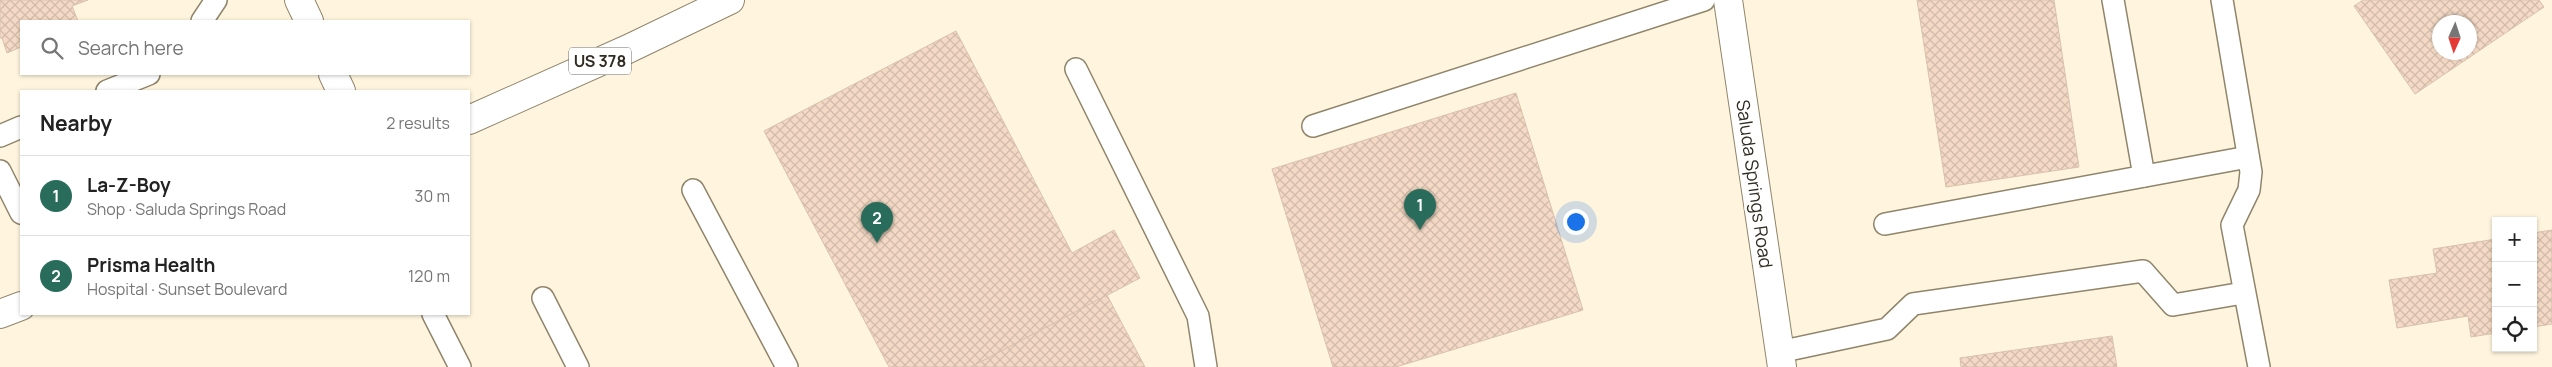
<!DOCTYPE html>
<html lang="en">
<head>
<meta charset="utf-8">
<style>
	:root { --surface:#fff; --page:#f6f6f6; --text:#222; --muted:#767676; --line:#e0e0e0; --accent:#2a6c5b }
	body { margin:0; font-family:Manrope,sans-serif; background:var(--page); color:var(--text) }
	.controls { position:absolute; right:15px; bottom:15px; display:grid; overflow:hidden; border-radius:0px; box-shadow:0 1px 4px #0004 }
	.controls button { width:45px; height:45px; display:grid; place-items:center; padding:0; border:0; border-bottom:1px solid var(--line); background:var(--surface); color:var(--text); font:25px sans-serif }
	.compass { position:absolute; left:2432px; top:15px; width:45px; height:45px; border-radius:50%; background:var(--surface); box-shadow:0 1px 4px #0004; rotate:183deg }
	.you { position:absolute; left:1575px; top:221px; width:18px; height:18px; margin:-12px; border:4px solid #fff; border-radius:50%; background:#1a73e8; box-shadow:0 0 0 8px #1a73e833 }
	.badge { display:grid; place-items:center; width:32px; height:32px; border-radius:50%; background:var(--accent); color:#fff; font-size:16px; font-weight:700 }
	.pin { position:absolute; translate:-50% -41px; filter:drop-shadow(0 1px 2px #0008) }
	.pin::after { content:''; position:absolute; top:26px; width:18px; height:15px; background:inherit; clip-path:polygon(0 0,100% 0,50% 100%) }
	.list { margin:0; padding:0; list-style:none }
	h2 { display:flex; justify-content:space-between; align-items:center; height:65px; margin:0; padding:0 20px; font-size:21px }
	h2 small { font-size:16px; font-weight:400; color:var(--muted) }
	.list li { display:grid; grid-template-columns:32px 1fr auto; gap:15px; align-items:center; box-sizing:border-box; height:80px; padding:0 20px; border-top:1px solid var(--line) }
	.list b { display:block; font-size:19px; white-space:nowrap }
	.list p { margin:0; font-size:16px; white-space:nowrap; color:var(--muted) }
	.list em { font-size:16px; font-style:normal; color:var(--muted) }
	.icon { flex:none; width:28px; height:28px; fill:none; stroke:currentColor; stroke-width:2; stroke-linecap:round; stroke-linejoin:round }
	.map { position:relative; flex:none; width:2552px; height:367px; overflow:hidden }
	.search { position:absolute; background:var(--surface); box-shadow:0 1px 4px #0004; left:20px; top:20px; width:450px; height:55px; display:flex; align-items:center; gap:12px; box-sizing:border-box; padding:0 18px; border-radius:0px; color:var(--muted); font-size:19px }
	.panel { position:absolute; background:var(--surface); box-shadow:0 1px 4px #0004; left:20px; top:90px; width:450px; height:225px; border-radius:0px }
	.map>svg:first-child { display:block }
	.building { fill:url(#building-cross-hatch); stroke:#d9c1ad; fill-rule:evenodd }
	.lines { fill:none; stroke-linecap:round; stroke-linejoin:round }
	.service-casing { stroke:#90856b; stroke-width:24 }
	.minor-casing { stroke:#90856b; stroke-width:30 }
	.primary-casing { stroke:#90856b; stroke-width:30 }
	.service { stroke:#fff; stroke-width:21 }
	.minor { stroke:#fff; stroke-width:28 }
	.primary { stroke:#fff; stroke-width:28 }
	.labels { text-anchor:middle; stroke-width:5; stroke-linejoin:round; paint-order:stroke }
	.shield { fill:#fff; stroke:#6f6b64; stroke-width:1 }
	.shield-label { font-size:16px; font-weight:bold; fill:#312c22 }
	.street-label { font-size:18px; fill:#312c22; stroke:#fff }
</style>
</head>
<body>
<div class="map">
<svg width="2552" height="367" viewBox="0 0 2552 367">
	<defs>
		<pattern id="building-cross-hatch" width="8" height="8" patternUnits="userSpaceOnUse" patternTransform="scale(1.25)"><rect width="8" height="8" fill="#f4dac6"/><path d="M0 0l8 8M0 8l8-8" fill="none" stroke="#d2bbaa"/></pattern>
	</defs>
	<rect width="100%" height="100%" fill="#fff5de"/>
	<g class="building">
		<polygon points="0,0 88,0 72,6 78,21 21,21 21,47 7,53 2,38 0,38"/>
		<polygon points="1917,0 2054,0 2079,167 1946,187"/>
		<path d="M2363,0H2539L2544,7L2415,94L2354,6ZM2440,22H2470V52H2440Z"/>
		<polygon points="956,31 1072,253 1114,230 1140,278 971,367 889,367 764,131"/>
		<polygon points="1516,93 1583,310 1396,367 1333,367 1272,169"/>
		<polygon points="2552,230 2552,324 2533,327 2533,233"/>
		<polygon points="2496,239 2496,333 2471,337 2468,316 2397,328 2389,280 2437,273 2433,249"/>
		<polygon points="1107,295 1145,367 971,367"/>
		<polygon points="2112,336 2117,367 1961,367 1960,358"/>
	</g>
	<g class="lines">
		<defs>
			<g id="service">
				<polyline points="2113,0 2144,176"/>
				<polyline points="2222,0 2251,172 2249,190 2232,225 2259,367"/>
				<polyline points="202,21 216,0"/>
				<polyline points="1076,69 1198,316 1206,367"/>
				<polyline points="107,91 149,74"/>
				<polyline points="1313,126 1704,0"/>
				<polyline points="0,136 21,127"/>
				<polyline points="0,171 21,213"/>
				<polyline points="693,190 787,367"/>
				<polyline points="1885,224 2248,157"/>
				<polyline points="543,298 578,367"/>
				<polyline points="433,314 460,367"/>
				<polyline points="1779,352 1887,329 1913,304 2143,271 2173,305 2243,293"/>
			</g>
			<g id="minor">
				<polyline points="299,0 309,21"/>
				<polyline points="1728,0 1782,367"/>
				<polyline points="333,74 341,91"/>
			</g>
			<g id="primary">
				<polyline points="469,120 628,49 730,0"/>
				<polyline points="0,314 21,306"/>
			</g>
		</defs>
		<use href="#service" class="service-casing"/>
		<use href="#minor" class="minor-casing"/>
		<use href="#primary" class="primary-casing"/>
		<use href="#service" class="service"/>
		<use href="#minor" class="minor"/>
		<use href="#primary" class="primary"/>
	</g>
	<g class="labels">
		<rect class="shield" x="569" y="47.5" width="62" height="27" rx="4"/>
		<g class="shield-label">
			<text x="600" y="67">US 378</text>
		</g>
		<g class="street-label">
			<text transform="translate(1754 184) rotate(82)" y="6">Saluda Springs Road</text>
		</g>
	</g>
</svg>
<div class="controls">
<button>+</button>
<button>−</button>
<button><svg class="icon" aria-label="locate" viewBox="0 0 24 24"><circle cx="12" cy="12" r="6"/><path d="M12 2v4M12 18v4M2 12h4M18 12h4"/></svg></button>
</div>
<svg class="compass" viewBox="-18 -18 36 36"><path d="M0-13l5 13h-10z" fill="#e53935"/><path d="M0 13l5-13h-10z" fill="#767676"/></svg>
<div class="you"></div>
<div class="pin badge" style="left:1420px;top:230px">1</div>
<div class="pin badge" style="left:877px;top:243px">2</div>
<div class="search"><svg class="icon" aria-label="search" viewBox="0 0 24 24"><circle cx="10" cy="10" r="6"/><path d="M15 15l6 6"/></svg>Search here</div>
<section class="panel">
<h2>Nearby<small>2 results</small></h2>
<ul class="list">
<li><span class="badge">1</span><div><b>La-Z-Boy</b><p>Shop · Saluda Springs Road</p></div><em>30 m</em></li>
<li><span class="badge">2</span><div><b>Prisma Health</b><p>Hospital · Sunset Boulevard</p></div><em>120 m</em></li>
</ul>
</section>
</div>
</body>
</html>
